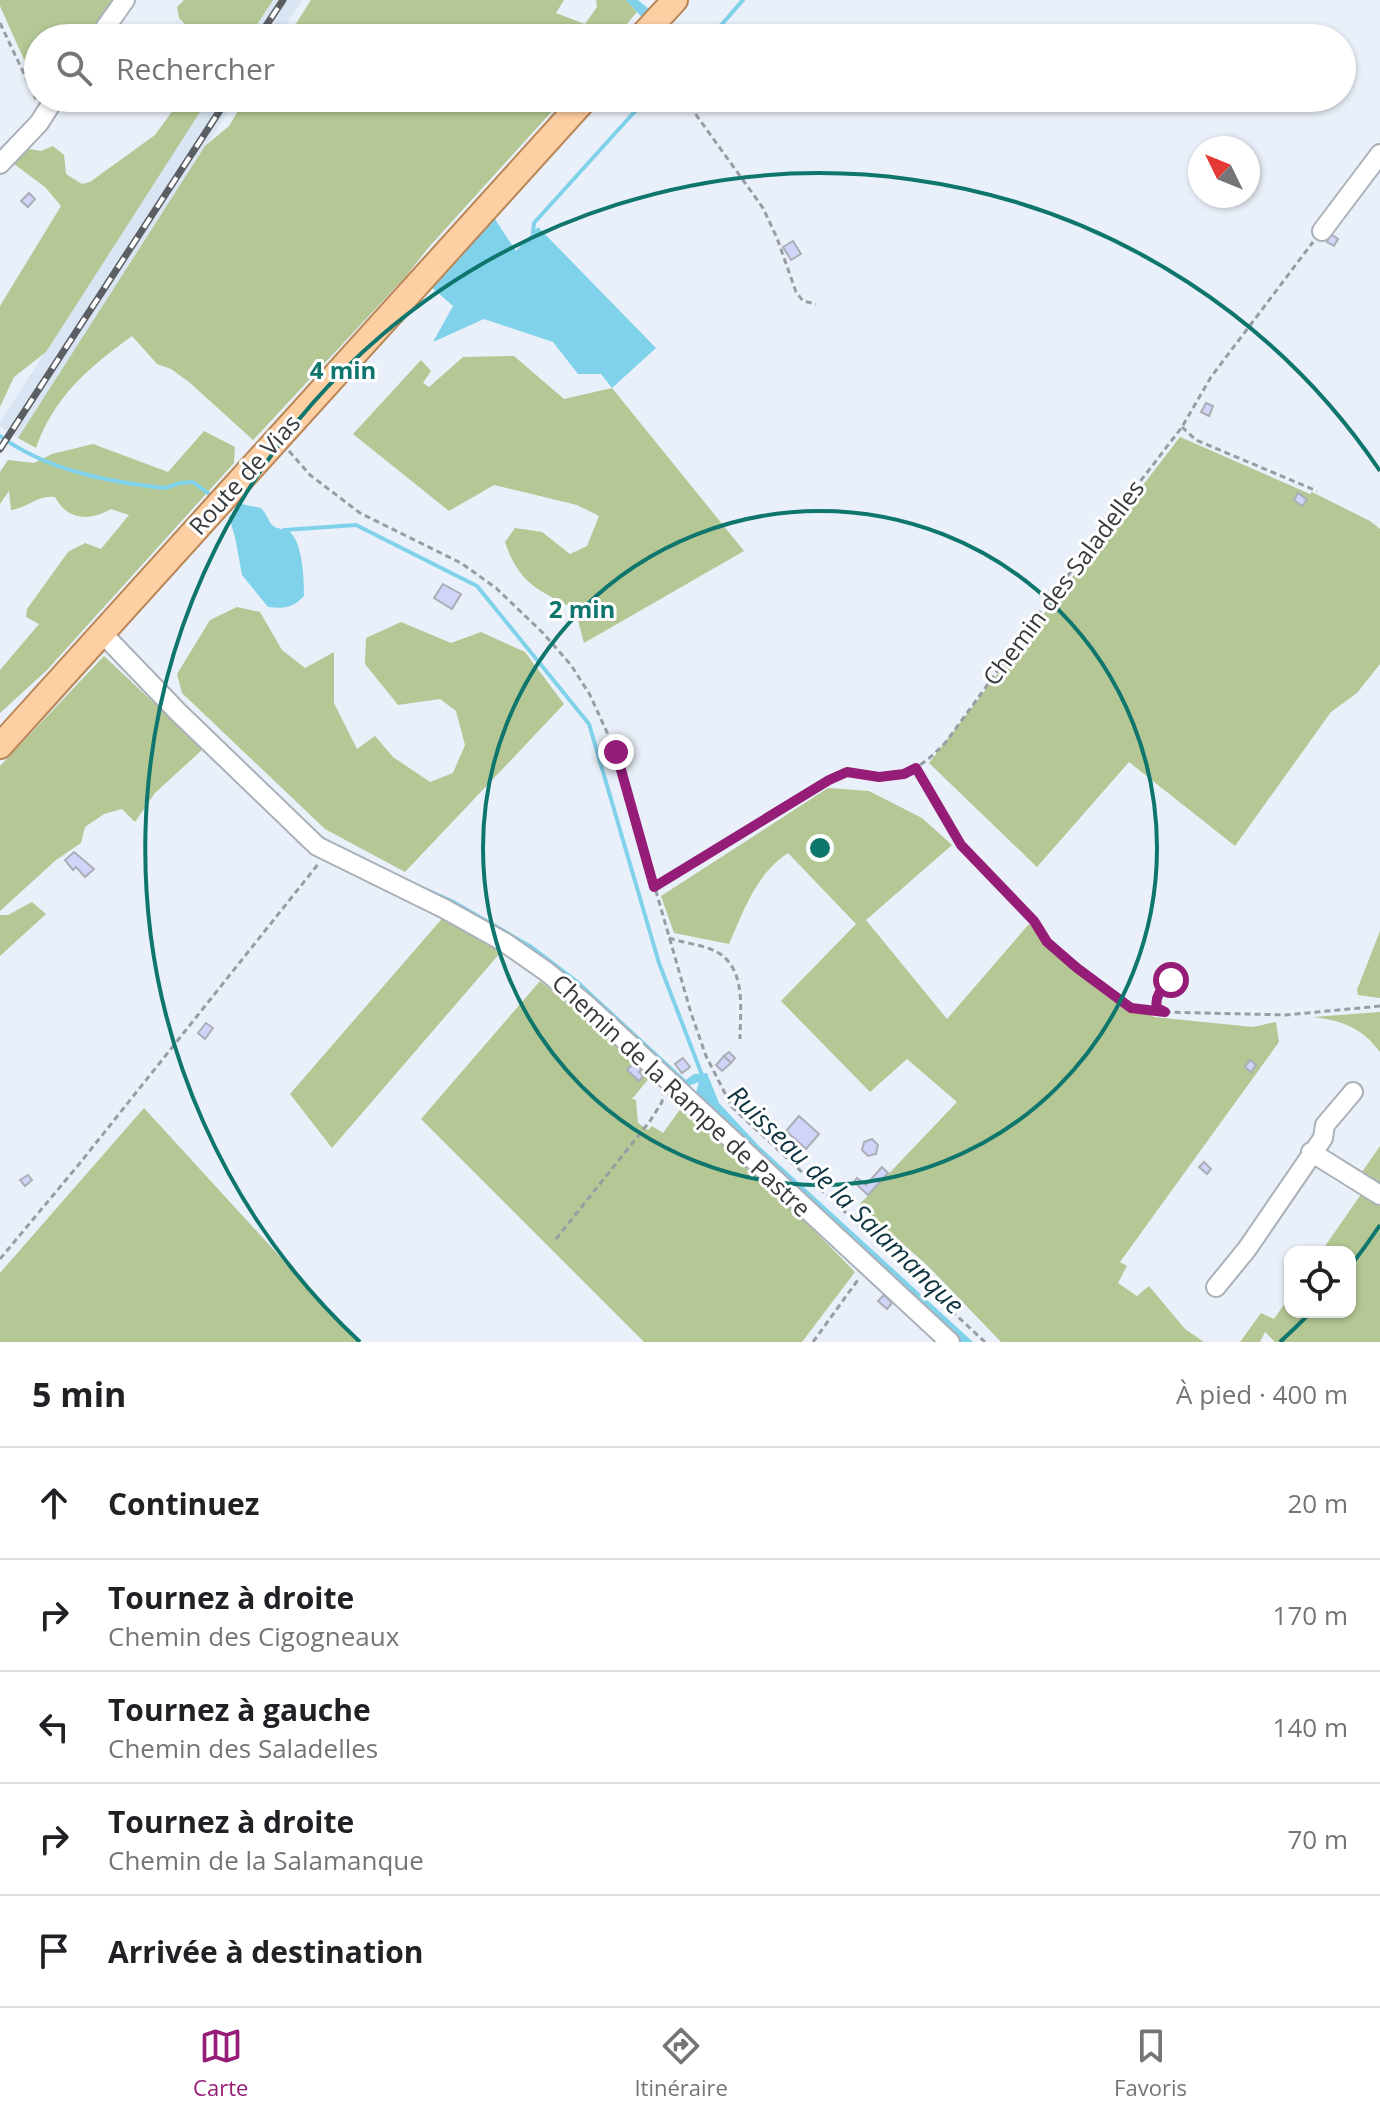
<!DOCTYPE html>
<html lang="fr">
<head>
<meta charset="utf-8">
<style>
	:root { --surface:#fff; --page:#f6f6f6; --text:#202124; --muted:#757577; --line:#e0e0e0; --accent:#951d78 }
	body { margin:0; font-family:"Open Sans",sans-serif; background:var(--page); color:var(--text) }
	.controls { position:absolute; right:24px; bottom:24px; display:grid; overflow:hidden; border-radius:16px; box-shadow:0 2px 6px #0004 }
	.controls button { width:72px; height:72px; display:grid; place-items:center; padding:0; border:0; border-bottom:2px solid var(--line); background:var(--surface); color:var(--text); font:40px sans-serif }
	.compass { position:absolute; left:1188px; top:136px; width:72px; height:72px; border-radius:50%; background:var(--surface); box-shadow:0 2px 6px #0004; rotate:313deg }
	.stop { position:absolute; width:24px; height:24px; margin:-18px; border:6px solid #951d78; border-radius:50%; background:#fff }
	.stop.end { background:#951d78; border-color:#fff; box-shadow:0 2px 8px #0008 }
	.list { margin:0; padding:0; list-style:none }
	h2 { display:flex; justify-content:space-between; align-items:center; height:104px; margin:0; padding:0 32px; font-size:34px }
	h2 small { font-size:26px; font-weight:400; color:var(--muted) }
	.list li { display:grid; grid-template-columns:52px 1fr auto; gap:24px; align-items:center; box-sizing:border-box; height:112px; padding:0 32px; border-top:2px solid var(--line) }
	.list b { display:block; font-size:30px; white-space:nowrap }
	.list p { margin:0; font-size:26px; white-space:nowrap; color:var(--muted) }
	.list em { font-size:26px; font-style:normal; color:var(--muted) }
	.icon { flex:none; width:44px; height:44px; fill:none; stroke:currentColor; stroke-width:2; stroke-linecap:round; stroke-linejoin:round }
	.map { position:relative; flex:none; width:1380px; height:1342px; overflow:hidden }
	.search { position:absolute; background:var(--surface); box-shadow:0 2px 6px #0004; left:24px; right:24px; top:24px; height:88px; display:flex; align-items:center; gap:20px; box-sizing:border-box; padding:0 28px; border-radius:44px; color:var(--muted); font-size:30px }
	.sheet { height:664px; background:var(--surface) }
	nav { display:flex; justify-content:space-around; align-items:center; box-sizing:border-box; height:112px; border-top:2px solid var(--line); background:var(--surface); font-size:22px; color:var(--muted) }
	nav a { display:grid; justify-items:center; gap:4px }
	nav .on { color:var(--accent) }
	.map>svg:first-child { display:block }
	.built { fill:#d9e5f3 }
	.green { fill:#b4c794 }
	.water { fill:#80d2eb }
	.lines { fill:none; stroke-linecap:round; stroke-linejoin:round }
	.stream { stroke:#80d2eb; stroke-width:4 }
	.building { fill:#d0d4f9; stroke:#acaeb7; stroke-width:2 }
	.minor-casing { stroke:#aab1b9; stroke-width:22 }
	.major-casing { stroke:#b88657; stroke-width:28 }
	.path { stroke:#989da3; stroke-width:3; stroke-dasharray:6 4; stroke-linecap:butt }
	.minor { stroke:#fff; stroke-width:18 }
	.major { stroke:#fecfa3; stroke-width:24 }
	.rail-casing { stroke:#5b5f63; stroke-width:7 }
	.rail { stroke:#fff; stroke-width:4; stroke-dasharray:12; stroke-linecap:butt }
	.route { stroke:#951d78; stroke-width:10 }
	.ring { fill:none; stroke:#0f766e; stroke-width:4 }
	.labels { text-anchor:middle; stroke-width:6; stroke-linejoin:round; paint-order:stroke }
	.street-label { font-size:24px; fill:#373a3d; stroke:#fff }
	.water-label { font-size:26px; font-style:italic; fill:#0e3540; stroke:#fff }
	.centre { fill:#0f766e; stroke:#fff; stroke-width:4 }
	.ring-label { font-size:24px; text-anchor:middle; font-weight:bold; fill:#0f766e; stroke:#fff; stroke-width:6; stroke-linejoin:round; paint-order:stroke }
</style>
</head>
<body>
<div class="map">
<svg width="1380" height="1342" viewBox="0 0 1380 1342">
	<rect width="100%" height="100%" fill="#eaf0f9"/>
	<g class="built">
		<polygon points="273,0 302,0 277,38 248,38"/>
		<polygon points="209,98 237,98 18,438 0,426 0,422"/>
	</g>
	<g class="green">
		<polygon points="0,0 116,0 89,38 38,38 38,91 0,6"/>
		<polygon points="184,0 273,0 248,38 198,38 179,18 177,7"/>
		<polygon points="311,0 564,0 556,13 585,24 597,7 596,0 626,0 637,12 615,38 287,38"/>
		<polygon points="182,98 209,98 46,352 14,377 0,407 0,306 61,206 45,187 14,164 17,156 30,149 41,151 53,146 64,155 66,174 82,184 90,182 155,135"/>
		<path d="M246,98H564L429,247L406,276L253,440L189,382L171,369L157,364L132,336C90,366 53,398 36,448L18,438L205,146L229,126Z"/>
		<path d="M514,356L564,399L612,388L744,551L584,643L575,609C538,590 519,584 505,542L515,528L542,532L570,554L587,546L599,516L577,505L494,485L449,511L353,434L421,360L431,371L423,383L429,387L463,357Z"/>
		<path d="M204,431L235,447L234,463L47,670L0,713V670L39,624L26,617L27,609L68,552L85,543L101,549L129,515L111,509C90,521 68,521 55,497C37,495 28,508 11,510L9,491L0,504V472L8,460L34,463L52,454L93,444L168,472Z"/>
		<polygon points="1180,437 1310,494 1312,492 1370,521 1380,529 1380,664 1357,693 1331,712 1235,846 1129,762 1037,867 929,763"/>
		<polygon points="237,607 260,612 282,650 305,668 334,652 334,703 357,749 375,736 393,757 430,782 453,773 465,745 456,711 440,699 398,705 365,664 366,638 401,622 451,643 481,632 525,652 564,704 405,872 325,829 182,693 177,674 210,620"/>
		<polygon points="104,656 203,749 155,793 135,822 122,809 104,814 85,827 81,843 56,860 0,911 0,766"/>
		<path d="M828,788L869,791L922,818L952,845L866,920L947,1019L1029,924L1116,992L1154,1017L1253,1027L1276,1022L1279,1042L1120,1262L1127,1266L1118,1283L1137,1296L1149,1286L1185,1329L1204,1342H1001L928,1266L859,1205L957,1102L907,1059L870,1092L781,1001L856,924L788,853C756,874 744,910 729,944L674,933L661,896Z"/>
		<polygon points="32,902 46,914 0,956 0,915 8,915"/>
		<polygon points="446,914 500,953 332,1148 290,1094"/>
		<polygon points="1380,931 1380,998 1358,995 1357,990"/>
		<polygon points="540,981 655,1071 632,1099 636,1100 638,1123 648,1130 652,1126 663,1133 686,1101 855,1272 802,1342 644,1342 421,1119"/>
		<path d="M1380,1012V1052C1361,1027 1343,1021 1313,1017Z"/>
		<polygon points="144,1108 358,1342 0,1342 0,1273"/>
		<polygon points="1380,1146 1380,1184 1362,1172"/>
		<polygon points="1364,1190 1380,1201 1380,1342 1275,1342 1265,1332 1260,1342 1240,1342 1261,1313 1274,1319 1290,1296 1290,1312 1350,1312 1350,1252 1321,1252"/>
	</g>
	<g class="water">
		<polygon points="626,0 638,0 684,38 661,38"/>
		<polygon points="489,210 516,251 538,227 656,348 612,388 601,374 578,374 553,342 484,319 433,342 453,306 423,280"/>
		<path d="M241,504L261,508C266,513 268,520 272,525C277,530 285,528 290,532C303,544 304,580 304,596C293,608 283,609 268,607L242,575L235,537L229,517Z"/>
		<polygon points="130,654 320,835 360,858 454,900 532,945 578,980 686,1080 694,1074 707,1073 719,1103 759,1146 973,1342 954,1342 694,1099 699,1082 680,1089 565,983 342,859 123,668 119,667"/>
	</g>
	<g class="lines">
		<g class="stream">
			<polyline points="710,38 743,0"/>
			<polyline points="533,233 534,223 647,98"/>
			<path d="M0,436C47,470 108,482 165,488L180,483L193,482L213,497"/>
			<polyline points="284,530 356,525 477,586 589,724 659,963 702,1075"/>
		</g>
	</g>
	<g class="building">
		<polygon points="29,193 35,199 28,207 21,201"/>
		<polygon points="1331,234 1338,239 1334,246 1327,242"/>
		<polygon points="793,241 801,254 791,260 783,247"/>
		<polygon points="1206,403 1213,406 1209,416 1201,412"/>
		<polygon points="1298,493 1307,500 1302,506 1294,500"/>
		<polygon points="443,584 461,594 452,609 434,598"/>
		<polygon points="74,852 94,869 85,877 76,867 73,870 65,860"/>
		<polygon points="206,1023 213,1028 205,1039 198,1033"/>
		<polygon points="729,1052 735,1058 731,1063 724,1056"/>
		<polygon points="724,1056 731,1063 722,1071 716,1065"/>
		<polygon points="683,1058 690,1067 682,1073 675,1064"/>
		<polygon points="1250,1060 1256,1065 1251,1072 1245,1067"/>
		<polygon points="635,1061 643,1068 639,1072 643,1076 639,1081 627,1070"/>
		<polygon points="755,1112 766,1124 761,1129 749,1117"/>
		<polygon points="799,1116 819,1134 806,1149 786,1131"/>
		<polygon points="872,1139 878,1145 876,1154 868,1156 862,1150 864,1142"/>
		<polygon points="1204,1162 1211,1169 1207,1174 1199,1167"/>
		<polygon points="882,1167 888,1173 868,1195 854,1182 857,1178 866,1185"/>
		<polygon points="28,1175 32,1180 25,1186 20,1180"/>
		<polygon points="884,1295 892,1303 887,1309 878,1301"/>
	</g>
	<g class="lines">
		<defs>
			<g id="minor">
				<polyline points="98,38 125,0"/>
				<polyline points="0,164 39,123 55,98"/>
				<polyline points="1322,231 1380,154"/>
				<polyline points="102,633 179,713 317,846 445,909 504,942 547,972 588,1006 950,1342"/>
				<polyline points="1311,1152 1380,1195"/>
				<polyline points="1216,1287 1247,1249 1323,1138 1325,1125 1353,1092"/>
			</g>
			<g id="major">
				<polyline points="640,38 675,0"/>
				<polyline points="0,746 586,98"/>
			</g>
		</defs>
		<use href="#minor" class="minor-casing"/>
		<use href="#major" class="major-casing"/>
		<g class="path">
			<polyline points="0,23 36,99"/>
			<polyline points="684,98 763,208 777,238 796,292 803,301 816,304"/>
			<polyline points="1182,427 1196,440 1317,491"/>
			<polyline points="289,451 310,475 360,513 461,563 496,588 543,633 571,665 590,695 616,752 691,1013 706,1056 732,1107 985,1342"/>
			<polyline points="916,768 961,845 1034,921 1047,942 1077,968 1131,1008 1165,1012 1286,1015 1380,1006"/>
			<path d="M654,887L829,780C855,769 854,776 879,777C909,777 927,762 946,742L1043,608L1182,427L1211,377L1313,242"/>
			<path d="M669,938C684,943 704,945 717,952C747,969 740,1011 740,1039"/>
			<path d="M1162,1011L1157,1008C1154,995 1163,988 1171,980"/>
			<polyline points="556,1239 650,1121 662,1102 662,1095"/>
			<polyline points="0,1259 80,1163 319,863"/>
			<polyline points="813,1342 860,1277"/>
		</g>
		<use href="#minor" class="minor"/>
		<use href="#major" class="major"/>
		<defs>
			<g id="rail">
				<polyline points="258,38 283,0"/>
				<polyline points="0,449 228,98"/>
			</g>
		</defs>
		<use href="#rail" class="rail-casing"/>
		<use href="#rail" class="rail"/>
	</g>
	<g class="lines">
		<path class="route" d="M616,752L654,887L829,780L847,772L879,777L904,774L916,768L961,845L1034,921L1047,942L1077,968L1131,1008L1165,1012L1157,1008C1154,995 1163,988 1171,980"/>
	</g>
	<g class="ring">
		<circle cx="820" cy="848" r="337"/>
		<path d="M1380 1225A675 675 0 0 1 1352 1264M1310 1313A675 675 0 0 1 1280 1342M360 1342A675 675 0 1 1 1380 471"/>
	</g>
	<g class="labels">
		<g class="street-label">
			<text transform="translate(245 475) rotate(-48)" y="8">Route de Vias</text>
			<text transform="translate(1064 583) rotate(-53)" y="8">Chemin des Saladelles</text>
			<text transform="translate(681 1096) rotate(43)" y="8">Chemin de la Rampe de Pastre</text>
		</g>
		<g class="water-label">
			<text transform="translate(846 1200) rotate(44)" y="9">Ruisseau de la Salamanque</text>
		</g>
	</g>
	<circle cx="820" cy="848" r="12" class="centre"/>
	<g class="ring-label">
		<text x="343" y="379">4 min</text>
		<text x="582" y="618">2 min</text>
	</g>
</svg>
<div class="controls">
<button><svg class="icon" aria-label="locate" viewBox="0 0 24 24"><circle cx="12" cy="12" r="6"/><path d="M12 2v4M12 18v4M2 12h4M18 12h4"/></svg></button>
</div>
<svg class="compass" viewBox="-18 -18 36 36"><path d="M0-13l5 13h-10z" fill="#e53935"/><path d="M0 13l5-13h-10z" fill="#757577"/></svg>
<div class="stop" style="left:1171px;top:980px"></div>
<div class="stop end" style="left:616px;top:752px"></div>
<div class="search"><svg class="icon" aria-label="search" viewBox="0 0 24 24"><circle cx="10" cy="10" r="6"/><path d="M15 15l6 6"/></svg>Rechercher</div>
</div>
<section class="sheet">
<h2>5 min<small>À pied · 400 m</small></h2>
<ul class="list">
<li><svg class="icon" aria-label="ahead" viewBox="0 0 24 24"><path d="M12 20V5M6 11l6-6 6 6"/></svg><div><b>Continuez</b></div><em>20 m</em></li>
<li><svg class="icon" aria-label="right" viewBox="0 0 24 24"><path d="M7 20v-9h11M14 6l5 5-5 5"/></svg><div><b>Tournez à droite</b><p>Chemin des Cigogneaux</p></div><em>170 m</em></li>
<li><svg class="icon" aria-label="left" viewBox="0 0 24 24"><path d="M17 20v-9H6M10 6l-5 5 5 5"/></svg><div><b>Tournez à gauche</b><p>Chemin des Saladelles</p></div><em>140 m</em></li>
<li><svg class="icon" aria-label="right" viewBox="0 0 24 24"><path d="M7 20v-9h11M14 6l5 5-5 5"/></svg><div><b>Tournez à droite</b><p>Chemin de la Salamanque</p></div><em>70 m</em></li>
<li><svg class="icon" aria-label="arrive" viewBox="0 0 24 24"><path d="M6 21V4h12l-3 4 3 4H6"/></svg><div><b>Arrivée à destination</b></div></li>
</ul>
</section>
<nav>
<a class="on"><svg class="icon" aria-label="map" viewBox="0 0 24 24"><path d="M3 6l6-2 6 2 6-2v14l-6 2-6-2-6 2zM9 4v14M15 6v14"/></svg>Carte</a>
<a><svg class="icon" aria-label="directions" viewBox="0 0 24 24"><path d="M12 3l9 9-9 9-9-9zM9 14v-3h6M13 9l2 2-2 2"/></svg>Itinéraire</a>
<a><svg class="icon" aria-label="saved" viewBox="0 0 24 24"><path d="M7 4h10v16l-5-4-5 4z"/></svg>Favoris</a>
</nav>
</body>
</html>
